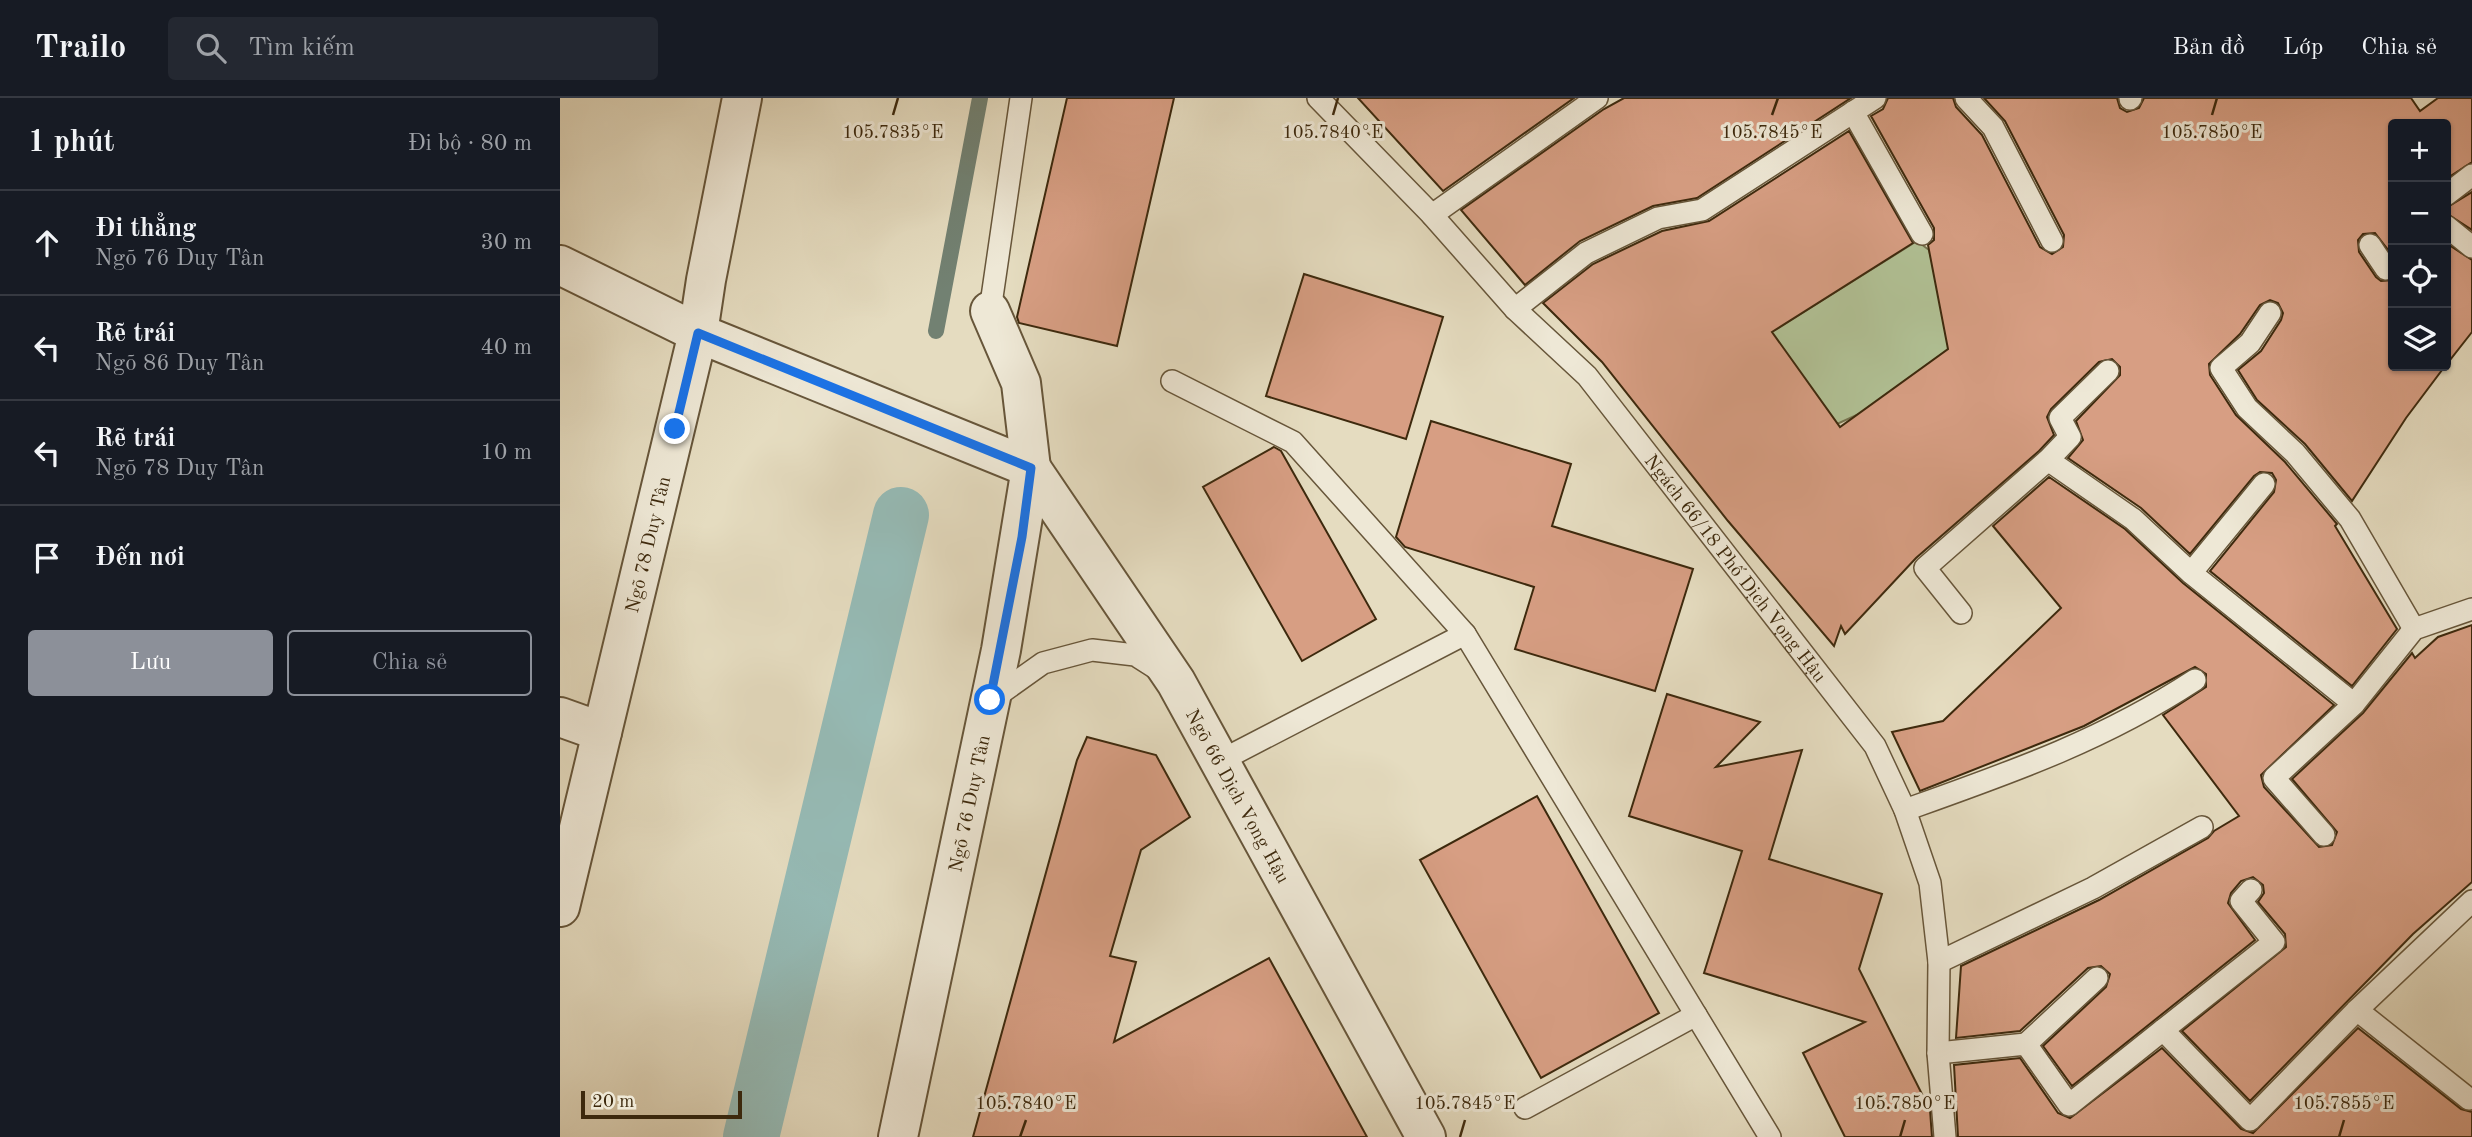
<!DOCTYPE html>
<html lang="vi">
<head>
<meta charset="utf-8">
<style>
	:root { --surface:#171b24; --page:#242831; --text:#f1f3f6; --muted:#9ea1a6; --line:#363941; --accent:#8c9099 }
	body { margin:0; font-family:"Old Standard TT",serif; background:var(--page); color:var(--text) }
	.controls { position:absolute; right:21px; top:21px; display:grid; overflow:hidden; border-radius:7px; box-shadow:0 2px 5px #0004 }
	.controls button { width:63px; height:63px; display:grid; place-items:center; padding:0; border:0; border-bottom:2px solid var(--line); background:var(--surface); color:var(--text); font:35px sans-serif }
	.scale { position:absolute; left:21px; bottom:18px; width:161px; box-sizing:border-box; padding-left:7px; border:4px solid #3d290d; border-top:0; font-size:19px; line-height:24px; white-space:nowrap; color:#3d290d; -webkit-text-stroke:5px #eee8d6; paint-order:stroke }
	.stop { position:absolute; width:21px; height:21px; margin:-16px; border:5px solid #1a73e8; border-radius:50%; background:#fff }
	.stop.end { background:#1a73e8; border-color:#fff; box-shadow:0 2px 7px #0008 }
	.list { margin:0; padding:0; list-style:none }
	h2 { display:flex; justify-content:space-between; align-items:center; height:91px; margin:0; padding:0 28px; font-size:30px }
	h2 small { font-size:23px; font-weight:400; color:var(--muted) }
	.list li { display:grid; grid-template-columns:46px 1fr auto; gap:21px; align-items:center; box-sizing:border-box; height:105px; padding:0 28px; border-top:2px solid var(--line) }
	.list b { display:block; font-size:26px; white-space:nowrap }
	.list p { margin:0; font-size:23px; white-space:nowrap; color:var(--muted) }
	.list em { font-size:23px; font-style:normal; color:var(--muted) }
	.actions { display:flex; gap:14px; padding:21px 28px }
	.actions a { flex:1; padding:16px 0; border:2px solid var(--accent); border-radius:7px; text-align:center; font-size:24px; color:var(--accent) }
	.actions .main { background:var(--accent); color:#fff }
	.icon { flex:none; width:38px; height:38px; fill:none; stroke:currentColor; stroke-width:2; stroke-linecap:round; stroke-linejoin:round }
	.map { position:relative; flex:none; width:1912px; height:1039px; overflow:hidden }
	header { display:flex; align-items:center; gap:42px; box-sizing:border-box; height:98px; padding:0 35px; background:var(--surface); border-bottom:2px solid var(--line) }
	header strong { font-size:33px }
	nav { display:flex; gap:38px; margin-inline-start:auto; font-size:24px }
	.search { width:490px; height:63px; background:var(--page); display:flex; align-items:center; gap:18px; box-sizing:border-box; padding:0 24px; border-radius:7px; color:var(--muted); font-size:26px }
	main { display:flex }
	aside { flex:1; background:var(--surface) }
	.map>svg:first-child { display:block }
	.green { fill:#b1c195; stroke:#777551; stroke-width:2 }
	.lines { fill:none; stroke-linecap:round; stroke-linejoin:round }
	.stream { stroke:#728172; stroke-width:16 }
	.canal { stroke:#96bbb6; stroke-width:56 }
	.building { fill:#d79e83; stroke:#3d290d; stroke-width:2 }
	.lane-casing { stroke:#67563a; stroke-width:24 }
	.street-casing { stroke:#67563a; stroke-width:42 }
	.lane { stroke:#eee8d6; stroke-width:21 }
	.street { stroke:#eee8d6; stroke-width:38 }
	.route { stroke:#1a73e8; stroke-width:9 }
	.ticks { fill:none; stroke:#3d290d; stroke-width:2.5 }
	.labels { text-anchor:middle; stroke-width:6; stroke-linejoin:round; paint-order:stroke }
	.street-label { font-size:19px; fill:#3d290d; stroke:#eee8d6 }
	.ticks-label { font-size:18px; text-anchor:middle; fill:#3d290d; stroke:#eee8d6; stroke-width:6; stroke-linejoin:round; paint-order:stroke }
</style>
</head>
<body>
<header>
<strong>Trailo</strong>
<div class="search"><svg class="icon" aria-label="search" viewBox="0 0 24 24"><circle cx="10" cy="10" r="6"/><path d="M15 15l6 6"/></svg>Tìm kiếm</div>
<nav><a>Bản đồ</a><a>Lớp</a><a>Chia sẻ</a></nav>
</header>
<main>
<aside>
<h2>1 phút<small>Đi bộ · 80 m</small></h2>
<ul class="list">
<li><svg class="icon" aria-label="ahead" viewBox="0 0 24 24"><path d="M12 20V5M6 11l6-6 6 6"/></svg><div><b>Đi thẳng</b><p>Ngõ 76 Duy Tân</p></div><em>30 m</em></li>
<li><svg class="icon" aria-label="left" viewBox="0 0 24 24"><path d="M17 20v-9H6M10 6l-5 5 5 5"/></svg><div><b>Rẽ trái</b><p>Ngõ 86 Duy Tân</p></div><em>40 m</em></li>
<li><svg class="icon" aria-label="left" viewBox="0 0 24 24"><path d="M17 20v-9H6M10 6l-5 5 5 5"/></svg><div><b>Rẽ trái</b><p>Ngõ 78 Duy Tân</p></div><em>10 m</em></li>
<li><svg class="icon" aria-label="arrive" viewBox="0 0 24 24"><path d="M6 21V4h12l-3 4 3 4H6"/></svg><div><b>Đến nơi</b></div></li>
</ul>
<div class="actions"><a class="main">Lưu</a><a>Chia sẻ</a></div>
</aside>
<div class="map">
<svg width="1912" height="1039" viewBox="0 0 1912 1039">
	<rect width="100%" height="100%" fill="#e5dcc0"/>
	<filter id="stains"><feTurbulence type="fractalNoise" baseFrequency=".00286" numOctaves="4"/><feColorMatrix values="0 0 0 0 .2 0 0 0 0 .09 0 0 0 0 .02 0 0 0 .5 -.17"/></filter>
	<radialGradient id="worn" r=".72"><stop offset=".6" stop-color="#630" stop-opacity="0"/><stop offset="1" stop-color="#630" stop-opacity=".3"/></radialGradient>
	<polygon class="green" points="1357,143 1369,152 1393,248 1299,316 1277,326 1154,200 1213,233"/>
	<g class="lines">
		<polyline class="stream" points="376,233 420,0"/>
		<polyline class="canal" points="191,1039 341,417"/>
	</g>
	<g class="building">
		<polygon points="507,0 614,0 557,248 459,225 457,219"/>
		<polygon points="798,0 1014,0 883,93"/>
		<polygon points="1064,0 1291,0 1137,100 1093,108 1020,143 965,187 901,112 1044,11"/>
		<polygon points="1328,0 1393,0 1396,9 1422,37 1480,149 1492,156 1503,149 1504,137 1445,23 1424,0 1557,0 1560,10 1567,14 1579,10 1584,0 1851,0 1860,13 1878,0 1912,0 1912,64 1886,81 1886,26 1833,26 1833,152 1829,153 1815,135 1803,136 1798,142 1799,154 1816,179 1821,183 1833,182 1833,268 1885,268 1846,320 1792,403 1745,346 1697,302 1678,272 1701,253 1721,222 1723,215 1718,205 1710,202 1700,207 1680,236 1649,266 1650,277 1676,317 1725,364 1777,426 1775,428 1837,531 1792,588 1650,473 1714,394 1716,382 1712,375 1700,374 1694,378 1630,456 1581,410 1508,360 1523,342 1516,323 1560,277 1560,269 1552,261 1539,264 1491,311 1487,319 1494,337 1479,353 1356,460 1285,536 1281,528 1274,548 1168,423 1042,264 983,205 1033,166 1102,133 1149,123 1289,33 1353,145 1212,234 1280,329 1388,251 1368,147 1374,142 1374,130 1311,18 1323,11"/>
		<polygon points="1912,94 1912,132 1886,115 1886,110"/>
		<polygon points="1886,145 1912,162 1912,234 1886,267"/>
		<polygon points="744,176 883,219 846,341 706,298"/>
		<polygon points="871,323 1011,366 992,428 1133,471 1095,593 955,551 974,489 845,449 836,439"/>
		<polygon points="714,349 721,353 816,521 742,563 643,389"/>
		<polygon points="1489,379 1565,431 1623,485 1774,607 1701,677 1704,689 1759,749 1772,747 1777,734 1732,681 1803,615 1852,555 1855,560 1878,539 1912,527 1912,784 1853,836 1690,1003 1622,933 1726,849 1725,836 1698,804 1704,795 1703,787 1693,779 1681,783 1671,795 1668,805 1695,842 1512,988 1483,948 1546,889 1550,876 1541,868 1528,870 1460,933 1396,940 1401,868 1539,802 1648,740 1654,733 1679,718 1603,617 1646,589 1646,576 1635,569 1524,628 1360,693 1332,634 1383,623 1501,510 1433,428"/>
		<polygon points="1107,596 1200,624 1156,669 1242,652 1209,761 1322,796 1299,871 1370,1012 1372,1039 1285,1039 1243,955 1305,924 1144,875 1182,753 1069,718"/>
		<polygon points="527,639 596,657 630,719 581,752 550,858 576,864 554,944 709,860 807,1039 413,1039 517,662"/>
		<polygon points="977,698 1099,915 981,980 860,762"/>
		<polygon points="1798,930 1901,1011 1912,1014 1912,1039 1398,1039 1394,967 1460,960 1498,1015 1510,1020 1602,950 1681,1031 1693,1035"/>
	</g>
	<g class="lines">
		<defs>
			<g id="lane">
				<path id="s1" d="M758,0L872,117L955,211L1027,278L1315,648L1345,712L1370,785L1379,864L1378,955L1385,1039"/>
				<polyline points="1406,0 1433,29 1492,143"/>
				<polyline points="1570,1 1571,0"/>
				<polyline points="1293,14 1362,136"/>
				<polyline points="1886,97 1912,77"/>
				<polyline points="872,117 1037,0"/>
				<polyline points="1886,128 1912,149"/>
				<polyline points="1810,147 1826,171 1833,165"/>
				<polyline points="955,211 1026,155 1098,120 1142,112 1315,0"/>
				<polyline points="430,213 461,0"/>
				<polyline points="1710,215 1690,245 1661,270 1687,310 1735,355 1790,421 1854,531"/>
				<polyline points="612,283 733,344 905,536 1210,1039"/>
				<polyline points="1488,362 1573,421 1631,475 1794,606"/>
				<polyline points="1631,475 1704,386"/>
				<polyline points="1401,515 1365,470 1488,362 1510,339 1500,320 1548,273"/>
				<polyline points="431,602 483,565 532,552 575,557 597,571"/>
				<polyline points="660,663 905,536"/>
				<path d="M1345,712C1449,675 1542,643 1635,582"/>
				<polyline points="1764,737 1714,680 1794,606 1854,531 1912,511"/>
				<polyline points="1379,864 1533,790 1642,729"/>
				<polyline points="1797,912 1909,1001"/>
				<polyline points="1603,932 1714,844 1681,803 1691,792"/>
				<polyline points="1466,946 1537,880"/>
				<polyline points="1378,955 1466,946 1509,1007 1603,932 1690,1022 1797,912 1912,803"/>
				<polyline points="965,1010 1136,917"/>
			</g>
			<g id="street">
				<polyline points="0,167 138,235 471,370"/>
				<path id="s2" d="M471,370L616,584L866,1039"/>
				<polyline points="0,619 42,634"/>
				<path id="s3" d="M0,809L138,235L146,182L182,0"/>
				<path id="s4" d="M338,1039L441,552L471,370L461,285L430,213"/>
			</g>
		</defs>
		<use href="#lane" class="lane-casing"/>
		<use href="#street" class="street-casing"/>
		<use href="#lane" class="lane"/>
		<use href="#street" class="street"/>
	</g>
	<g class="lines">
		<polyline class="route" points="115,331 138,235 471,370 462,439 430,602"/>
	</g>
	<path class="ticks" d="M333,17L338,0M773,17L778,0M1212,17L1218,0M1652,17L1657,0M460,1039L466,1022M900,1039L905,1022M1340,1039L1345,1022M1779,1039L1784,1022"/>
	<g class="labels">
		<g class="street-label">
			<text dy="7" stroke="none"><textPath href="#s3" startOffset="373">Ngõ 78 Duy Tân</textPath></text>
			<text dy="7" stroke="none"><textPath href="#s1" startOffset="630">Ngách 66/18 Phố Dịch Vọng Hậu</textPath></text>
			<text dy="7" stroke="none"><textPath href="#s2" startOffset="388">Ngõ 66 Dịch Vọng Hậu</textPath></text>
			<text dy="7" stroke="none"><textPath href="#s4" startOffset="341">Ngõ 76 Duy Tân</textPath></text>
		</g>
	</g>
	<g class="ticks-label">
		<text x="333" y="40">105.7835°E</text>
		<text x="773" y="40">105.7840°E</text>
		<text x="1212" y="40">105.7845°E</text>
		<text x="1652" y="40">105.7850°E</text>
		<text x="466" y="1011">105.7840°E</text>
		<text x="905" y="1011">105.7845°E</text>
		<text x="1345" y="1011">105.7850°E</text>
		<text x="1784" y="1011">105.7855°E</text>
	</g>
	<rect width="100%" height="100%" filter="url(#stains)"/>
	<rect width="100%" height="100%" fill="url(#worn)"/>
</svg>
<div class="controls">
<button>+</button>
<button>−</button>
<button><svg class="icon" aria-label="locate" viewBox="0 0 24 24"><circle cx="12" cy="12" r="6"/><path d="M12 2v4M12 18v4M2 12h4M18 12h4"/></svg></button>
<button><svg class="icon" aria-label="layers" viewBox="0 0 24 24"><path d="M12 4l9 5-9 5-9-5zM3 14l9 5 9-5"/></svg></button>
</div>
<div class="scale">20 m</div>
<div class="stop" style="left:430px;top:602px"></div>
<div class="stop end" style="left:115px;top:331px"></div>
</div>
</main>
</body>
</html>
